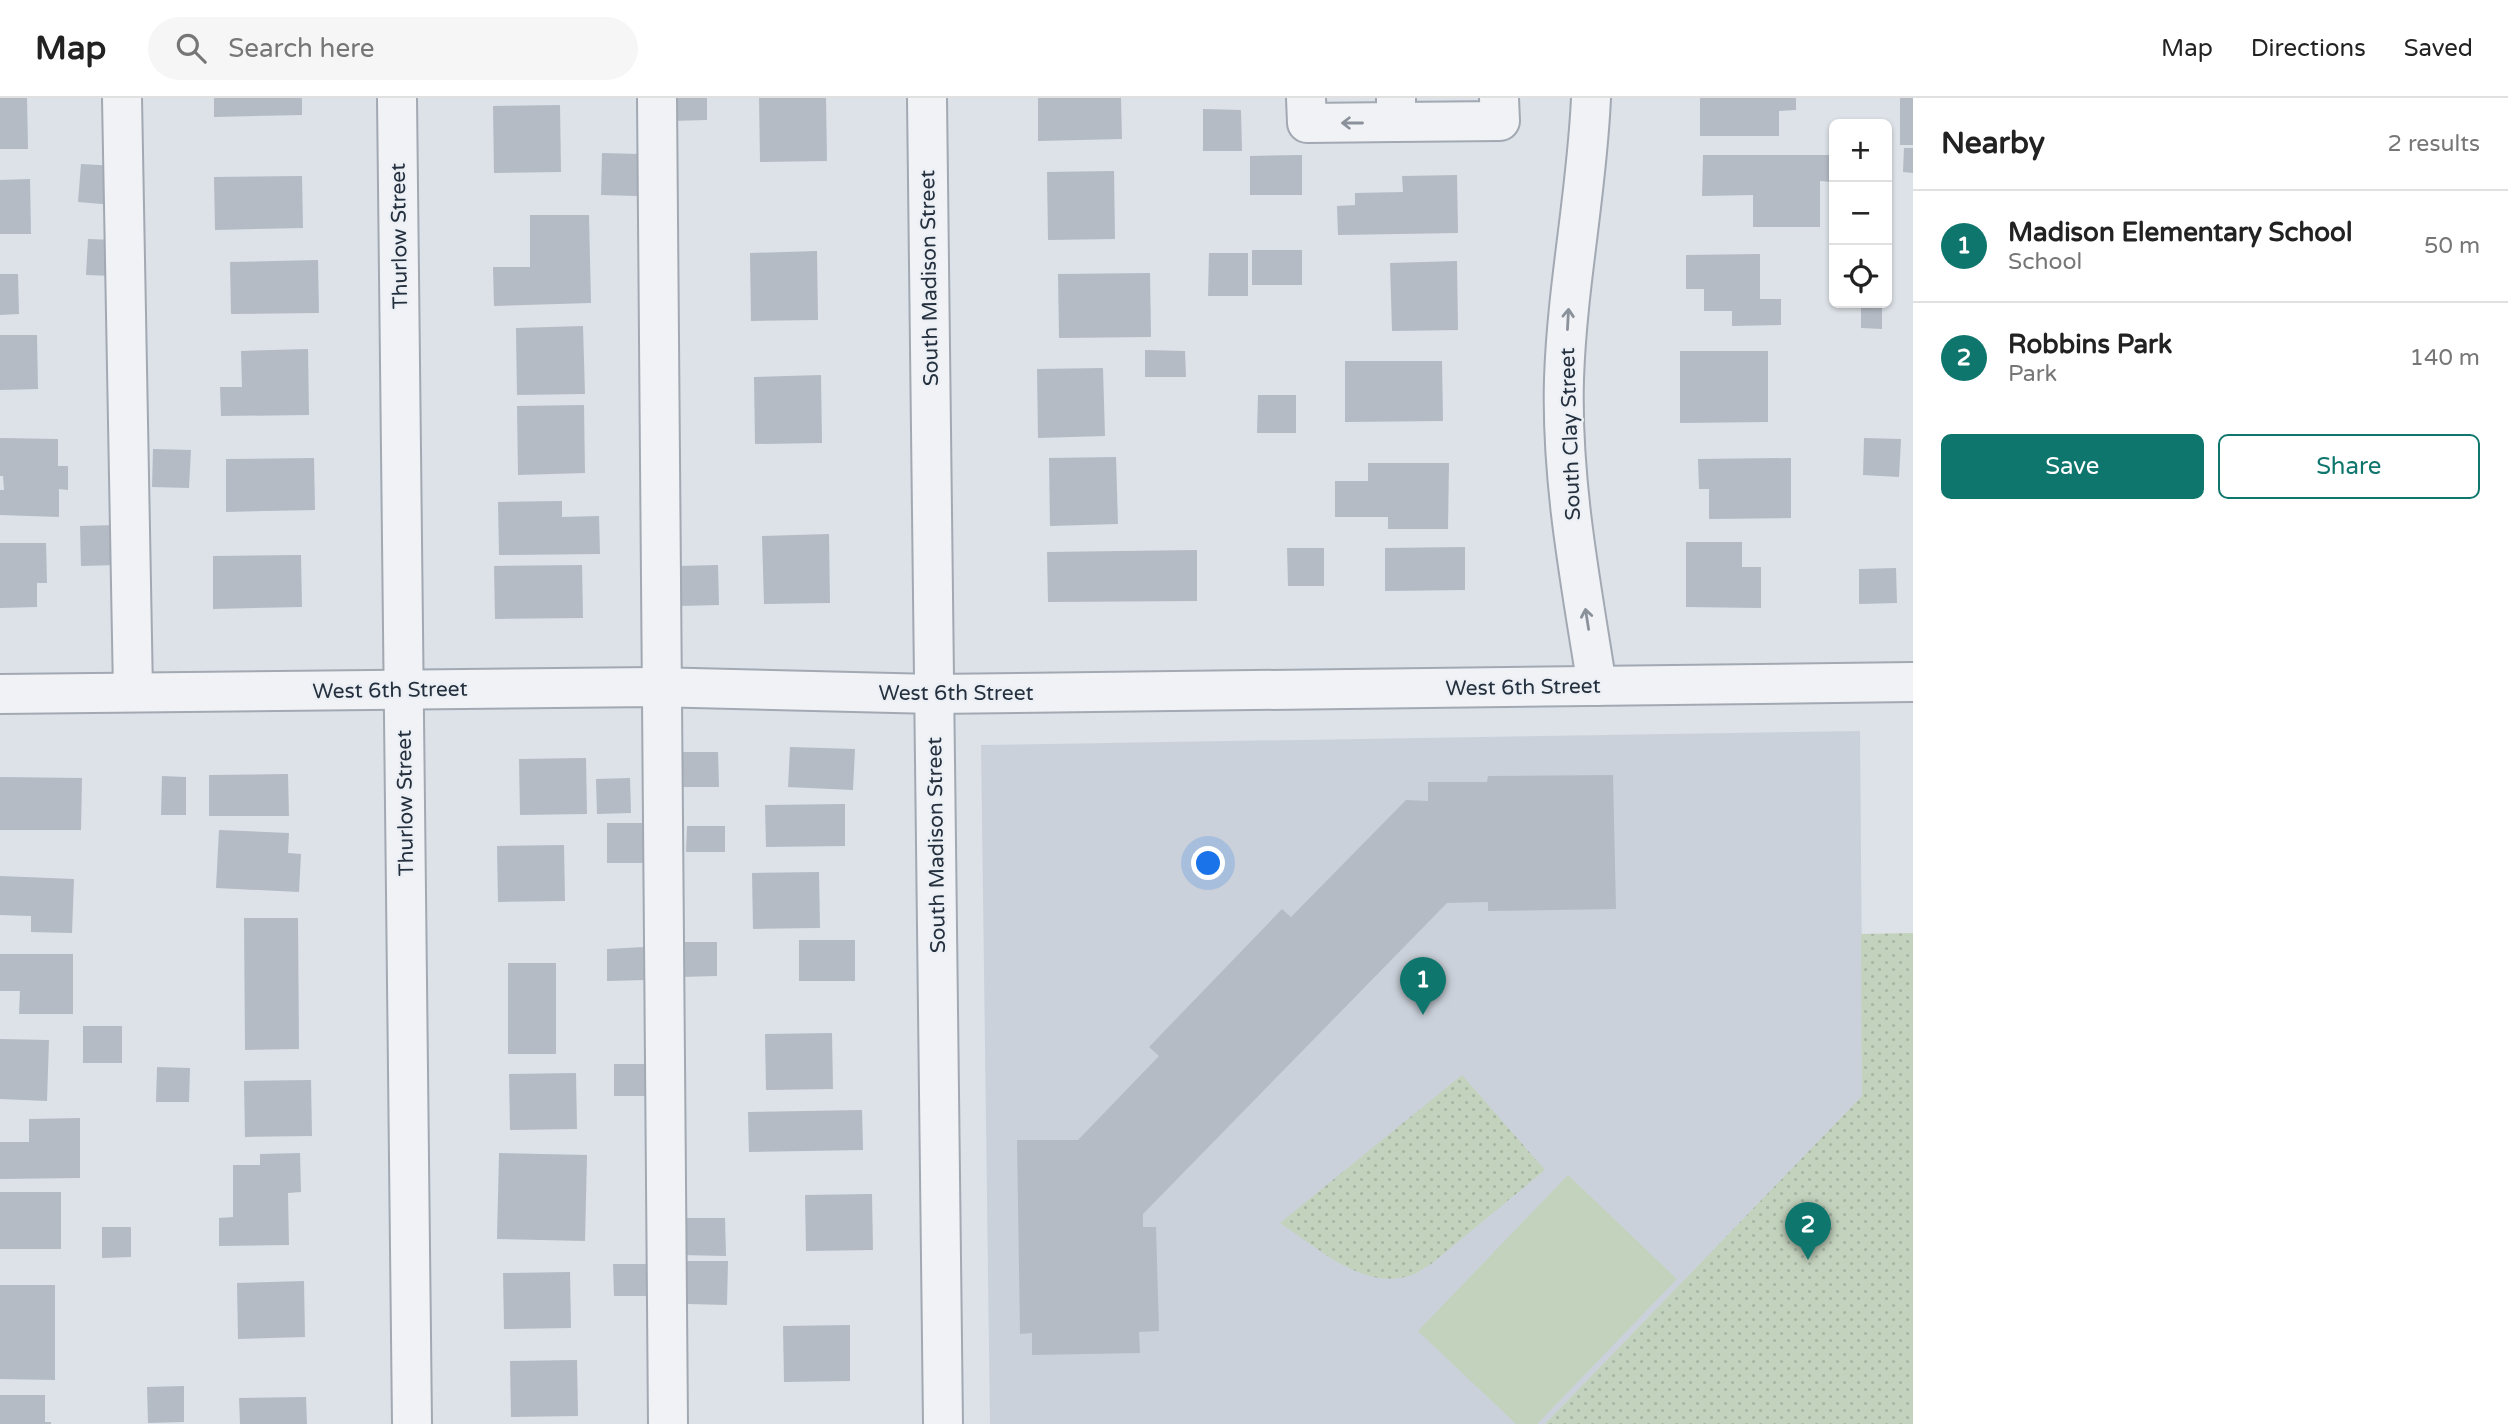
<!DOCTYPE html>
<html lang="en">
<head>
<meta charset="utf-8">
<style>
	:root { --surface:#fff; --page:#f6f6f6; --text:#222; --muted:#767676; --line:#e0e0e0; --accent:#0f766e }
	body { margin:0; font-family:"Varela Round",sans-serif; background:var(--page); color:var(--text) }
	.controls { position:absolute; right:21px; top:21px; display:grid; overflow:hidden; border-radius:10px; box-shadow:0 2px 5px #0004 }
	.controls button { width:63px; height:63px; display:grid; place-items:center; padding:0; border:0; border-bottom:2px solid var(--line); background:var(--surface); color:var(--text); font:35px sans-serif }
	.you { position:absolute; left:1209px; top:766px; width:24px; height:24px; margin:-18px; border:5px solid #fff; border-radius:50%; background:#1a73e8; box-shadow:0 0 0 10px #1a73e833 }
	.badge { display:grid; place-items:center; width:46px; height:46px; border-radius:50%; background:var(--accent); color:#fff; font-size:23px; font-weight:700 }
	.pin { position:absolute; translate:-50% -58px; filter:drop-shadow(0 2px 4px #0008) }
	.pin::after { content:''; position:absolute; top:37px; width:24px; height:21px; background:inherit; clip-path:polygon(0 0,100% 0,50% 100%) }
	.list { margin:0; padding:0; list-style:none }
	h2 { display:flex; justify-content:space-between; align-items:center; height:91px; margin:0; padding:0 28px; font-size:30px }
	h2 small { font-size:23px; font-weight:400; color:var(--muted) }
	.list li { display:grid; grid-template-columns:46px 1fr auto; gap:21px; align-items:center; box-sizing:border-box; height:112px; padding:0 28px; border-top:2px solid var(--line) }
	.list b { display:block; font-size:26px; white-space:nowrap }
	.list p { margin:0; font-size:23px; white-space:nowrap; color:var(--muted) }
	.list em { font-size:23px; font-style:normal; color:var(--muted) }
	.actions { display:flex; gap:14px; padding:21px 28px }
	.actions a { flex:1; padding:16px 0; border:2px solid var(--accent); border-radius:10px; text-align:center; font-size:24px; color:var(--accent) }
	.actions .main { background:var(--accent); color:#fff }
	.icon { flex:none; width:38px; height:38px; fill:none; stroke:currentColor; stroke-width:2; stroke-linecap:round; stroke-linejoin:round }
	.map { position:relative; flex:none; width:1913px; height:1326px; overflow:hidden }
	header { display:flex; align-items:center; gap:42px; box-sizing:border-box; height:98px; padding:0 35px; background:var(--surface); border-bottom:2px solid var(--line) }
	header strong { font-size:33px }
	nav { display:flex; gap:38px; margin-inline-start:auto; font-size:24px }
	.search { width:490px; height:63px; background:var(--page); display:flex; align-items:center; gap:18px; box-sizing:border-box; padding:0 24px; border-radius:38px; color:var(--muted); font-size:26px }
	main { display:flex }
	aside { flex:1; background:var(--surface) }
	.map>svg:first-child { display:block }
	.built { fill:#cbd1da }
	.park { fill:url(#park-dots) }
	.pitch { fill:#c3d2bd }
	.building { fill:#b4bbc5 }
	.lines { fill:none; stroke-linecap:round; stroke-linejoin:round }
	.minor-casing { stroke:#a2a9b2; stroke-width:42 }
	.minor { stroke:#f0f2f6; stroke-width:38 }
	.oneway { stroke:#8a919a }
	.labels { text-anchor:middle; stroke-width:5; stroke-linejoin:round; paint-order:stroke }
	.street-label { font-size:21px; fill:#25303f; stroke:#ecf0f5 }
</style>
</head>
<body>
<header>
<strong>Map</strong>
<div class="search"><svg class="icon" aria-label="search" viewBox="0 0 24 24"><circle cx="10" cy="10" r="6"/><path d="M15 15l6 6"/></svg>Search here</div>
<nav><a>Map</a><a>Directions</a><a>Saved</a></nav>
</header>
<main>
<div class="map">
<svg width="1913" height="1326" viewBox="0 0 1913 1326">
	<defs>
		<pattern id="park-dots" width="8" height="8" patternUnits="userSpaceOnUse" patternTransform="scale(1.75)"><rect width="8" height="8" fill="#c3d2bd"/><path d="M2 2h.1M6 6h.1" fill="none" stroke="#a7b5a4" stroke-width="1.8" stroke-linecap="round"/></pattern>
	</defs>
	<rect width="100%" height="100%" fill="#dde2e8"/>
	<polygon class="built" points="1860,633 1863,998 1545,1326 990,1326 981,647"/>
	<g class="park">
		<polygon points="1913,835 1913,1326 1545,1326 1862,998 1861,836"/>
		<path d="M1462,977L1545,1072L1431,1166C1425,1169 1418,1175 1412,1177C1364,1194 1317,1149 1280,1125Z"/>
	</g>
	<polygon class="pitch" points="1568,1077 1677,1181 1537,1326 1516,1326 1418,1233"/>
	<g class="building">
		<polygon points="0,0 27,0 28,51 0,51"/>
		<polygon points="214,0 302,0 302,17 214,19"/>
		<polygon points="671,0 707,0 707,22 671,23"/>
		<polygon points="759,0 826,0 827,63 760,64"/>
		<polygon points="1038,0 1121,0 1122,41 1038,43"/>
		<polygon points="1700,0 1796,0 1796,12 1779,13 1779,38 1700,38"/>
		<rect x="1900" y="0" width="13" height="47"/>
		<polygon points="560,7 561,74 494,75 493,8"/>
		<polygon points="1203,11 1241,12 1242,53 1203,53"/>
		<polygon points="1904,50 1913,50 1913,75 1903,74"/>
		<polygon points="602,55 639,56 637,98 601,97"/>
		<polygon points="1302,57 1302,97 1250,97 1250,58"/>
		<polygon points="1703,57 1831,57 1831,84 1820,83 1820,129 1753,129 1753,97 1702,98"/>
		<polygon points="81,66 117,68 114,107 78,104"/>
		<polygon points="1114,73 1115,141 1048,142 1047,74"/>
		<polygon points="1457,77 1458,135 1338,137 1337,108 1355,107 1355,95 1403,94 1402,78"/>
		<polygon points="302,78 303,130 215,132 214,79"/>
		<polygon points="30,81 31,136 0,136 0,82"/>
		<polygon points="530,117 589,117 591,205 494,208 493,169 530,169"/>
		<polygon points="88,141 116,142 114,178 86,177"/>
		<rect x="1252" y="152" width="50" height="35"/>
		<polygon points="817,153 818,222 751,223 750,155"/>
		<polygon points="1209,155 1248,155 1248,198 1208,198"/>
		<polygon points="1760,156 1760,201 1781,201 1781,227 1732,228 1732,213 1704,213 1704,191 1686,191 1686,157"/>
		<polygon points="318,162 319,215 231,216 230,164"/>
		<polygon points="1457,163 1458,232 1392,233 1390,165"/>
		<polygon points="1150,175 1151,239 1059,240 1058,176"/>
		<polygon points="0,176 18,176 19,216 0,217"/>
		<polygon points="1861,205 1882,205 1882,231 1861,230"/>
		<polygon points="583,228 585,296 517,297 516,230"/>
		<polygon points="0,237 37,237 38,291 0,292"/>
		<polygon points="308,251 309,317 221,318 220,289 242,289 241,253"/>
		<polygon points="1145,252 1185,253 1186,279 1145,279"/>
		<polygon points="1680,253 1768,253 1768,324 1680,325"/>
		<polygon points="1345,263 1442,263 1443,323 1345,324"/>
		<polygon points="1103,270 1105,338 1038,340 1037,271"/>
		<polygon points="821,277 822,345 755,346 754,279"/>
		<polygon points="1258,297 1296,297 1296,335 1257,335"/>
		<polygon points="584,307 585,375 518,377 517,308"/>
		<polygon points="0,340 58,341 58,368 68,368 68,392 59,391 59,419 0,417 0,392 4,392 3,378 0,378"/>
		<polygon points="1864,340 1901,341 1899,379 1863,377"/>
		<polygon points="153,351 191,352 189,390 152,389"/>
		<polygon points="1116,359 1118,426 1050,428 1049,360"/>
		<polygon points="314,360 315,412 226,414 226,361"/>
		<polygon points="1791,360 1791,420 1709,421 1709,391 1699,391 1698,361"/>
		<polygon points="1368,365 1449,365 1448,431 1388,431 1388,419 1335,419 1335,383 1368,383"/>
		<polygon points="562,403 562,419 599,418 600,456 499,457 498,404"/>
		<polygon points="117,427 117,467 81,468 80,428"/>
		<polygon points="829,436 830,505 764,506 762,438"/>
		<polygon points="1686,444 1742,444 1742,469 1761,469 1761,510 1686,509"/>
		<polygon points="0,445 46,445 47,485 37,485 37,509 0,510"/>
		<polygon points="1465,449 1465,492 1385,493 1385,450"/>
		<polygon points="1287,450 1324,450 1324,488 1288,488"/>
		<polygon points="1197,452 1197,503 1048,504 1047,454"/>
		<polygon points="301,457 302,509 213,511 213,458"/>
		<polygon points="582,467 583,520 495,521 494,468"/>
		<polygon points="718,467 719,507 680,508 678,468"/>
		<polygon points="1896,470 1897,505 1859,506 1859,471"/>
		<polygon points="790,649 855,651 853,692 788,689"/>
		<polygon points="678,654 718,654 719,689 678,689"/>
		<polygon points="586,660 587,716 520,717 519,661"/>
		<polygon points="288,676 289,718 209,718 209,677"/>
		<polygon points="1613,677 1616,811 1488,813 1488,804 1447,805 1143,1116 1143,1129 1156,1129 1159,1233 1139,1234 1140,1255 1032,1257 1032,1235 1020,1236 1017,1042 1078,1042 1159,958 1149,949 1282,811 1291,819 1406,702 1428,703 1428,684 1487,684 1488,678"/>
		<polygon points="162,678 186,679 186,717 161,717"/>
		<polygon points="0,679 82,680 81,732 0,732"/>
		<polygon points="630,680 631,715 597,716 596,681"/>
		<polygon points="845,706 845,748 766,749 765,707"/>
		<polygon points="607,725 645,725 644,765 607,765"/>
		<polygon points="687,728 725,728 725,754 686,754"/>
		<polygon points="219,732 289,735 288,755 301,756 299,794 216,790"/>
		<polygon points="564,747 565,803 498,804 497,748"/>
		<polygon points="819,774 820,830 753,831 752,775"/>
		<polygon points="0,778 74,781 72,835 31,834 31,818 0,817"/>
		<polygon points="244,820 298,820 299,951 245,952"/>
		<rect x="799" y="842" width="56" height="41"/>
		<polygon points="680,844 717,844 717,878 681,879"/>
		<polygon points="644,849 645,882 607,883 607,851"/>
		<polygon points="0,856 73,856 73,916 19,916 20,893 0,893"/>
		<rect x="508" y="865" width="48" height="91"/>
		<rect x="83" y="928" width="39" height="37"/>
		<polygon points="832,935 833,991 766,992 765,936"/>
		<polygon points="0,941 49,942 47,1003 0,1001"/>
		<polygon points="614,966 651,966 650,998 614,998"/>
		<polygon points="157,969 190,970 189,1004 156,1004"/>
		<polygon points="576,975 577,1031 510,1032 509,976"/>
		<polygon points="311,982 312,1038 245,1039 244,983"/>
		<polygon points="862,1012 863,1052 749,1054 748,1014"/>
		<polygon points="80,1020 80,1080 0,1081 0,1044 29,1044 29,1021"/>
		<polygon points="300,1055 301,1094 288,1095 289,1147 219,1148 219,1120 233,1119 233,1067 260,1067 260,1056"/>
		<polygon points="499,1055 587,1057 585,1143 497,1141"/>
		<rect x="0" y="1094" width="61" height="57"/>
		<polygon points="872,1096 873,1152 806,1153 805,1097"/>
		<polygon points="680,1120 725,1120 726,1158 680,1157"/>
		<polygon points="102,1129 131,1129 131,1159 102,1160"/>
		<polygon points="687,1163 728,1163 727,1207 687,1206"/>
		<polygon points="613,1166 648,1166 649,1198 614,1198"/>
		<polygon points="570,1174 571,1230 504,1231 503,1175"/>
		<polygon points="304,1183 305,1239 238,1241 237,1185"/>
		<polygon points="0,1187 55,1187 55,1282 0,1281"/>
		<polygon points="850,1227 850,1283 784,1284 783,1228"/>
		<polygon points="577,1262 578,1318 511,1319 510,1263"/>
		<polygon points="184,1288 184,1324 148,1325 147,1289"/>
		<polygon points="0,1297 45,1297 45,1324 51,1324 51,1326 0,1326"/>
		<polygon points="306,1299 307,1326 240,1326 239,1300"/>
	</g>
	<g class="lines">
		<defs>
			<g id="minor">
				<polyline points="122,0 133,594"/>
				<polyline points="397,0 412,1326"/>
				<polyline points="657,0 668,1326"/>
				<polyline points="927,0 943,1326"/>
				<polyline points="1306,0 1307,25 1396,24 1396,0"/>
				<path d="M1591,0C1587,94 1567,187 1564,281C1561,384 1581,486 1597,588"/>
				<polyline points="1396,24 1500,23 1499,0"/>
				<polyline points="0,596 653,589 934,596 1913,584"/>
			</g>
		</defs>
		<use href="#minor" class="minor-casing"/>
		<use href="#minor" class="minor"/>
	</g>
	<defs><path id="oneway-shaft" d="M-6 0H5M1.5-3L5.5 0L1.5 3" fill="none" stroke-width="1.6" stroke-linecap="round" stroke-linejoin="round" transform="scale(1.75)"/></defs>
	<g class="oneway">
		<use href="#oneway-shaft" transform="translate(1352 25) rotate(180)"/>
		<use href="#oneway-shaft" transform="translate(1568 221) rotate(-87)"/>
		<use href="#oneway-shaft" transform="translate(1587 521) rotate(-99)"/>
	</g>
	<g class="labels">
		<g class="street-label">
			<text transform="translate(399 138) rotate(-91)" y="7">Thurlow Street</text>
			<text transform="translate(929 180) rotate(-91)" y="7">South Madison Street</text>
			<text transform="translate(1570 336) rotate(-92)" y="7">South Clay Street</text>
			<text transform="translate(1523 589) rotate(-1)" y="7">West 6th Street</text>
			<text transform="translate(390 592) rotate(-1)" y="7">West 6th Street</text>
			<text x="956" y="602">West 6th Street</text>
			<text transform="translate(405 705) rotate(-91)" y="7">Thurlow Street</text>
			<text transform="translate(936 747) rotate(-91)" y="7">South Madison Street</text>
		</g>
	</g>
</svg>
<div class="controls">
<button>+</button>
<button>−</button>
<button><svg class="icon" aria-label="locate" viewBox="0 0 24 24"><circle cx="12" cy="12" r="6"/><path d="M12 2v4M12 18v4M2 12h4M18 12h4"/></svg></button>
</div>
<div class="you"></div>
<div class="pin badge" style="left:1423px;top:917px">1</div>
<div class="pin badge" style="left:1808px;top:1162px">2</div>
</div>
<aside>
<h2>Nearby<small>2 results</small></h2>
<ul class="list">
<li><span class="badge">1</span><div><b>Madison Elementary School</b><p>School</p></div><em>50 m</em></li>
<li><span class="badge">2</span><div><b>Robbins Park</b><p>Park</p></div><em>140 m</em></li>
</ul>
<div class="actions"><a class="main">Save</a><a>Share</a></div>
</aside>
</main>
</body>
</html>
